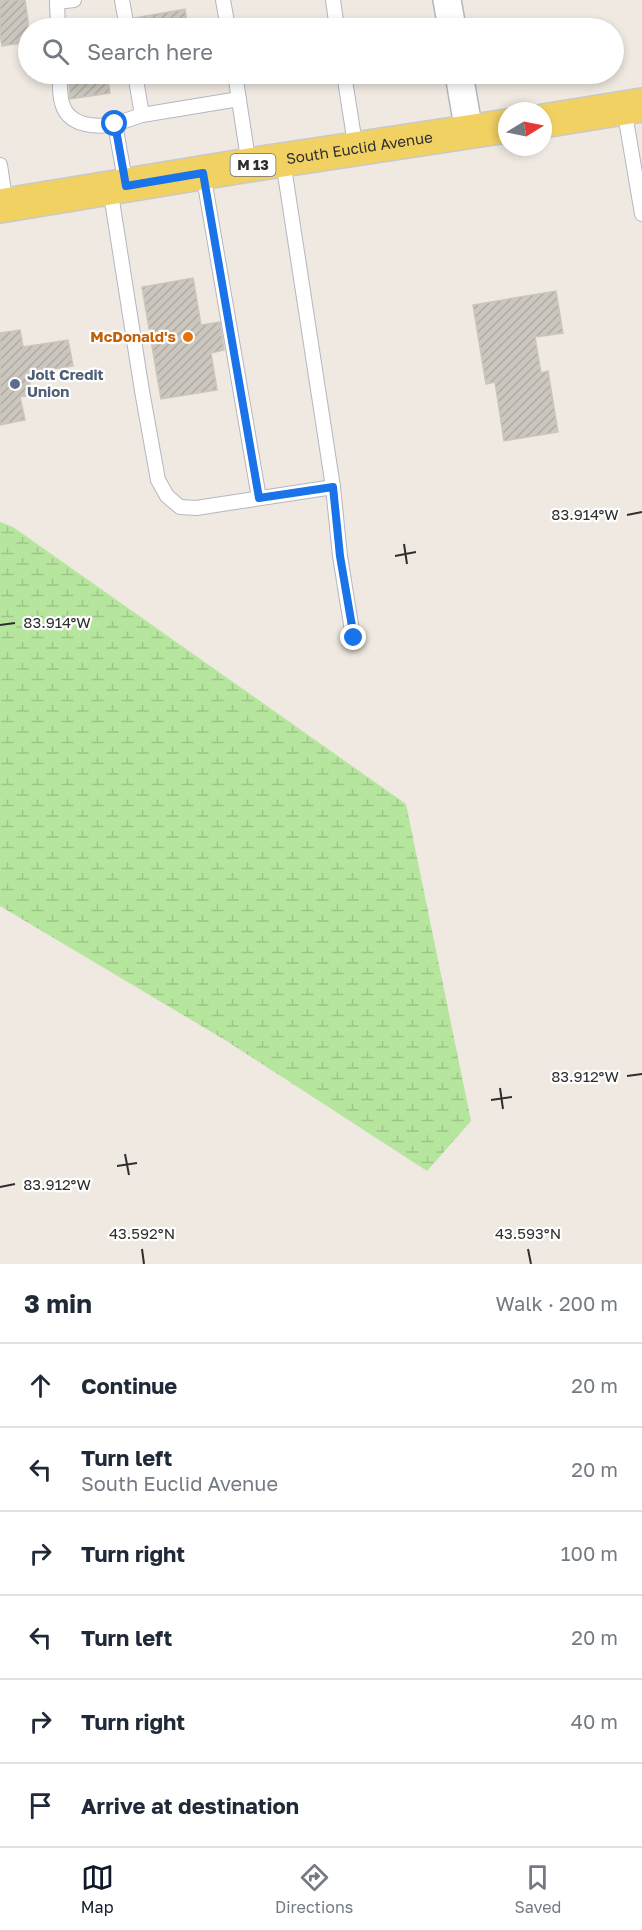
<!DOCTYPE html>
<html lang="en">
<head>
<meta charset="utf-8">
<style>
	:root { --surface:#fff; --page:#f6f6f7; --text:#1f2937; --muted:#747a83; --line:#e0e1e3; --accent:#111827 }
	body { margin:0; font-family:"Golos Text",sans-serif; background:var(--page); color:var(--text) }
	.compass { position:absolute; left:498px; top:102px; width:54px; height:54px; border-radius:50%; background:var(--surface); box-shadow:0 3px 9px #0003; rotate:80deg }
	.stop { position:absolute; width:18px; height:18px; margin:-14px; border:4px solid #1a73e8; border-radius:50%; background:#fff }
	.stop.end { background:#1a73e8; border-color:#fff; box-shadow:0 2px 6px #0008 }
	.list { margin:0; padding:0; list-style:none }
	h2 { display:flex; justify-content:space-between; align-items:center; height:78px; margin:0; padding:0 24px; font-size:26px }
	h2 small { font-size:20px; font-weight:400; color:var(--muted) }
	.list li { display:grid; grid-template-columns:39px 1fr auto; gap:18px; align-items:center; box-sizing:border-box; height:84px; padding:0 24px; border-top:2px solid var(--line) }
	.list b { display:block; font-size:22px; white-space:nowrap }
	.list p { margin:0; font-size:20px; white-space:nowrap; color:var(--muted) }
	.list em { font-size:20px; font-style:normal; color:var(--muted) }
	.icon { flex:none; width:33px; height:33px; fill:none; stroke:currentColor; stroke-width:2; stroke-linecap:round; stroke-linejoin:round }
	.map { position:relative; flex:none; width:642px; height:1264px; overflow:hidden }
	.search { position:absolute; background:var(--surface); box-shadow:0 3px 9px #0003; left:18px; right:18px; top:18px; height:66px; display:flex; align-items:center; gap:15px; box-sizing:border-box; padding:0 21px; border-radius:33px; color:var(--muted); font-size:22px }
	.sheet { height:582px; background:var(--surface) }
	nav { display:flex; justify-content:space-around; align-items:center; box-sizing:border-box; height:84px; border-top:2px solid var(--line); background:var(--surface); font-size:16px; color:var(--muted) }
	nav a { display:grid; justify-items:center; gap:3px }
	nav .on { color:var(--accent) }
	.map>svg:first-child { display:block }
	.wetland { fill:url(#wetland-marsh) }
	.building { fill:url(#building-hatch); stroke:#cbc5ba; stroke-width:1.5 }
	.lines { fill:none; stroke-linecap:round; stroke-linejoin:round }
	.lane-casing { stroke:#b4b7c1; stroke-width:16 }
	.street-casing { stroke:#b4b7c1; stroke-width:30 }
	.primary-casing { stroke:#c9c9c9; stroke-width:36 }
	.lane { stroke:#fff; stroke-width:14 }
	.street { stroke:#fff; stroke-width:27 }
	.primary { stroke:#f2d163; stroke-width:33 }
	.route { stroke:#1a73e8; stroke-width:8 }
	.ticks { fill:none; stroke:#2e2e2e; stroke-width:2 }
	.food-dot { fill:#e8710a; stroke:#fff; stroke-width:2 }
	.service-dot { fill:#5c6f8a; stroke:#fff; stroke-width:2 }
	.labels { text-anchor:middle; stroke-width:4.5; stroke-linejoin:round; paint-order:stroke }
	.shield { fill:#fff; stroke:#6d6d6d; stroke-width:1.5 }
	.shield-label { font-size:14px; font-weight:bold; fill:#2e2e2e }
	.street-label { font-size:15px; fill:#2e2e2e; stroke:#fff }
	.food-label { font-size:15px; font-weight:bold; fill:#c56008; stroke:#fff; text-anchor:end }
	.service-label { font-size:15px; font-weight:bold; fill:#4e5e75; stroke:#fff; text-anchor:start }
	.ticks-label { font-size:15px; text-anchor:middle; fill:#2e2e2e; stroke:#fff; stroke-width:4.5; stroke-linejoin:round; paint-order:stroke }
</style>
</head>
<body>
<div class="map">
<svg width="642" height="1264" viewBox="0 0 642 1264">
	<defs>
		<pattern id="wetland-marsh" width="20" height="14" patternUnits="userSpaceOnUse" patternTransform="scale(1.5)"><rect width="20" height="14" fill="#b6e59e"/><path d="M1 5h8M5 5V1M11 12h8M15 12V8" fill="none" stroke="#9dc588"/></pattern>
		<pattern id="building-hatch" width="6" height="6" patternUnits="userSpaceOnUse" patternTransform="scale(1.5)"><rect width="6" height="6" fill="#cbc7bf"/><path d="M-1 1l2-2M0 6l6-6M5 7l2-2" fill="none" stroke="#afaba4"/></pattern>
	</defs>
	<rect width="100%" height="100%" fill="#efe9e1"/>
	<polygon class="wetland" points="0,522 13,527 406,804 471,1121 427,1171 225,1040 0,906"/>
	<g class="building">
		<polygon points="0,0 25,0 28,20 28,42 2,46 0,33"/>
		<polygon points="185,9 188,28 136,28 134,18"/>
		<polygon points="69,74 107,74 110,93 70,99"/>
		<polygon points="193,278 201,325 220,322 224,350 211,353 217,390 161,399 142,287"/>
		<polygon points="556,291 563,333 535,337 541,373 548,371 558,432 504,441 495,382 486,384 473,305"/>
		<polygon points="20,330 23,347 68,340 73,366 28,373 32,395 20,397 25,420 0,425 0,333"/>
	</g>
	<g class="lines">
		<defs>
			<g id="lane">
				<polyline points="122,0 127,28"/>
				<polyline points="223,0 228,28"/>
				<polyline points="333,0 337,28"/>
				<polyline points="58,28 57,2 74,0"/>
				<path d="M60,74C60,83 59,93 62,103C68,126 95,128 115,124L126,186"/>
				<polyline points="135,74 142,115 239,99"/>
				<polyline points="235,74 249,165"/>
				<polyline points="344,74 356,150"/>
				<polyline points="624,108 642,214"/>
				<polyline points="115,124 142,115"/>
				<polyline points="0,165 6,205"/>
				<polyline points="203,173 259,498"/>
				<polyline points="110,188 142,391 158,480 167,496 180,507 196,508 333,487 283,161"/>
				<polyline points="333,487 340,556 353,637"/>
			</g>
			<g id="street">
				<polyline points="447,0 452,28"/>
				<polyline points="459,74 469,132"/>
			</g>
			<g id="primary">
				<polyline points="543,121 642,105"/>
				<path id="s1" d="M0,206L249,165L507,126"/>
			</g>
		</defs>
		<use href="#lane" class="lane-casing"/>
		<use href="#street" class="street-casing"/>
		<use href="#primary" class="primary-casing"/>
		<use href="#lane" class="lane"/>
		<use href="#street" class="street"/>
		<use href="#primary" class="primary"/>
	</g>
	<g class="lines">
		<polyline class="route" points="115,124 126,186 203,173 259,498 333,487 340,556 354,638"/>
	</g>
	<path class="ticks" d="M627,515L642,512M404,544L407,564M395,556L416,552M0,625L15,623M627,1076L642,1074M500,1088L503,1109M491,1100L512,1097M125,1154L129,1175M117,1166L137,1163M0,1187L15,1184M142,1249L144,1264M528,1249L531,1264"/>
	<circle class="food-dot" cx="188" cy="337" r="6"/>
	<circle class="service-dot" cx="15" cy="384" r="6"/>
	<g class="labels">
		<rect class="shield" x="230.5" y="154" width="45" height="22" rx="4.5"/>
		<g class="shield-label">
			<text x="253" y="170">M 13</text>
		</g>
		<g class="street-label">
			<text dy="5" stroke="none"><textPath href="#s1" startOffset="364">South Euclid Avenue</textPath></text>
		</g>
		<g class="food-label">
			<text x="176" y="342">McDonald's</text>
		</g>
		<g class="service-label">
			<text x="27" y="380">Jolt Credit<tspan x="27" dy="17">Union</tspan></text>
		</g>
	</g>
	<g class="ticks-label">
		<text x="585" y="520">83.914°W</text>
		<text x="57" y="628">83.914°W</text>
		<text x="585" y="1082">83.912°W</text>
		<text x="57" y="1190">83.912°W</text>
		<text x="142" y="1239">43.592°N</text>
		<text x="528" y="1239">43.593°N</text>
	</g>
</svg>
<svg class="compass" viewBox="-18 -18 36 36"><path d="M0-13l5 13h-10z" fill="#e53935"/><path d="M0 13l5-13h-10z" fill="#747a83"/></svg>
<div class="stop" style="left:115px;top:124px"></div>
<div class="stop end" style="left:354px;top:638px"></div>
<div class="search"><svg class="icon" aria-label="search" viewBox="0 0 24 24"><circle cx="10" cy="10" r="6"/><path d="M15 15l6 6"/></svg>Search here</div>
</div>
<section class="sheet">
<h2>3 min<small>Walk · 200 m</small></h2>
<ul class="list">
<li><svg class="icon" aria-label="ahead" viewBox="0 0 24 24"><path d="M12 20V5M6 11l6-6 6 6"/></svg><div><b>Continue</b></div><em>20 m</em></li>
<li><svg class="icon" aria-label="left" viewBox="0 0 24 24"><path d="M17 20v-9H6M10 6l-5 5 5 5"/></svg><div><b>Turn left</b><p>South Euclid Avenue</p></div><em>20 m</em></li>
<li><svg class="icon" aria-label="right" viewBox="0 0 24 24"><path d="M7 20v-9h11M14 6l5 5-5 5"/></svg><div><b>Turn right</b></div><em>100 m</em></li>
<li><svg class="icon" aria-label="left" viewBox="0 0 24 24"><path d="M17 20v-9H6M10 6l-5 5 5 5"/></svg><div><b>Turn left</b></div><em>20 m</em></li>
<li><svg class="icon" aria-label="right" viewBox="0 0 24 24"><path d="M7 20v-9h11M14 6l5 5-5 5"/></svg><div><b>Turn right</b></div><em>40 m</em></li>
<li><svg class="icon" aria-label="arrive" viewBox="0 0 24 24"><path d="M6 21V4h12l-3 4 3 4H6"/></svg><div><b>Arrive at destination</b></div></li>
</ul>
</section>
<nav>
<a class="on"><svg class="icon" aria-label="map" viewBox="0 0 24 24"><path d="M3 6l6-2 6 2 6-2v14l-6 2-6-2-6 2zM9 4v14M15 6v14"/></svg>Map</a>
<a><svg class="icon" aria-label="directions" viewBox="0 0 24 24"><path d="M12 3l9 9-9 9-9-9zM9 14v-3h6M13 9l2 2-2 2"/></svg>Directions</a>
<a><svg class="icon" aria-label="saved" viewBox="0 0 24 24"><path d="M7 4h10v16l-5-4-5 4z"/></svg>Saved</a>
</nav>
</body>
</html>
